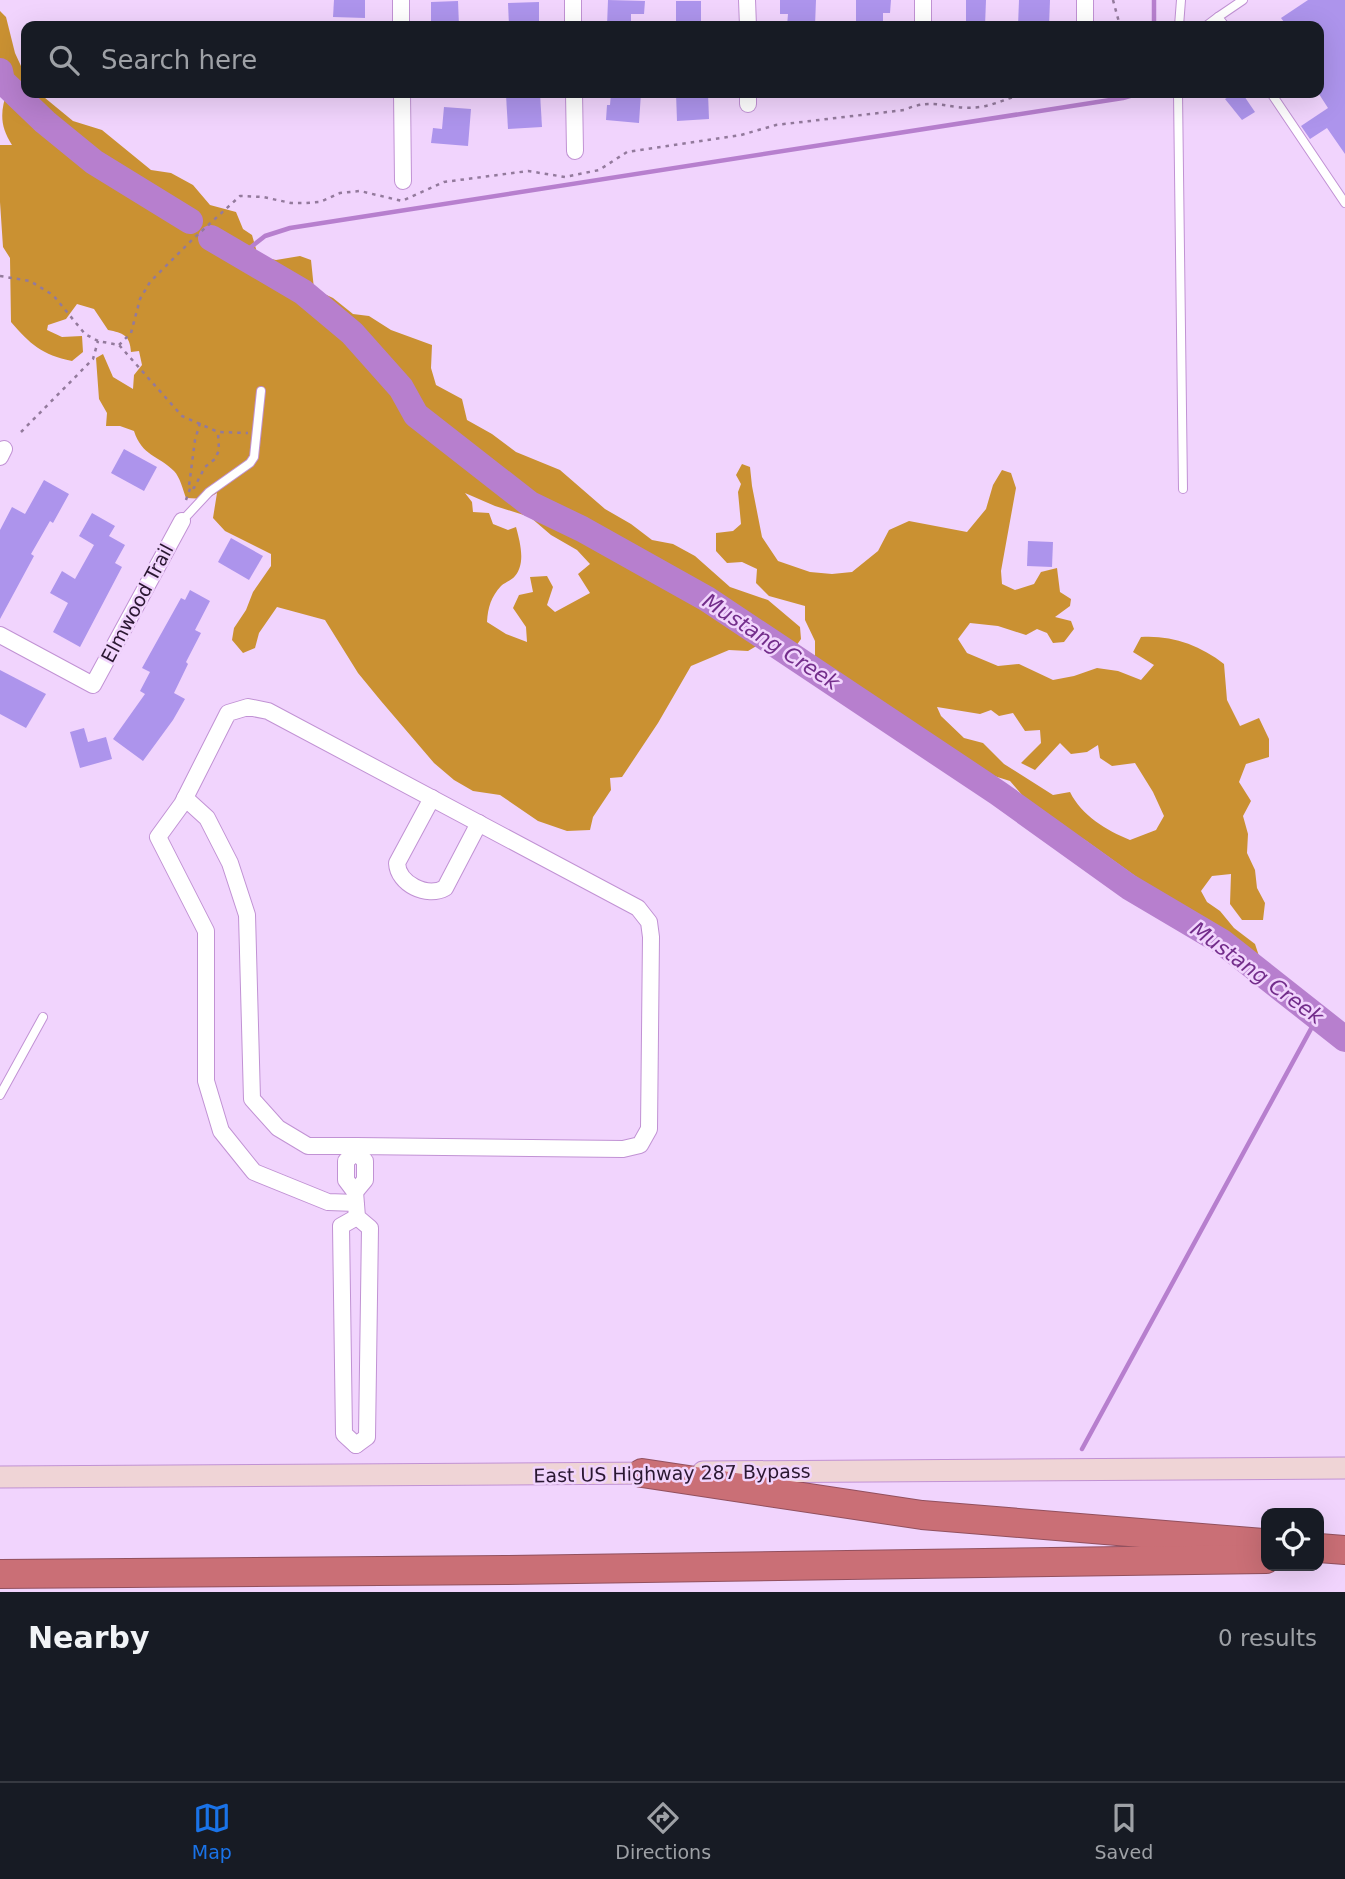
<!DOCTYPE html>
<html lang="en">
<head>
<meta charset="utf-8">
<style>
	:root { --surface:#171b24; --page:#242831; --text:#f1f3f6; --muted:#9ea1a6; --line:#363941; --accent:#1a73e8 }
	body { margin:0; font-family:"DejaVu Sans",sans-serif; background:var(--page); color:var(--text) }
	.controls { position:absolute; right:21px; bottom:21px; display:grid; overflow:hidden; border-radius:14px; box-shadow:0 7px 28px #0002 }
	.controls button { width:63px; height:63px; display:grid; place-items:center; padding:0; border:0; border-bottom:2px solid var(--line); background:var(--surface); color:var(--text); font:35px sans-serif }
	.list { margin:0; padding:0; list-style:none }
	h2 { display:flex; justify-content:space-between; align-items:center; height:91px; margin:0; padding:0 28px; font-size:30px }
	h2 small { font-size:23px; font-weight:400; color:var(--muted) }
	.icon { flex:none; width:38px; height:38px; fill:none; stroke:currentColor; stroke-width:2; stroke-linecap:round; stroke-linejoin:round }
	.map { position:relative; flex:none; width:1345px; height:1592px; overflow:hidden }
	.search { position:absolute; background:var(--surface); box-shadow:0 7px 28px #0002; left:21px; right:21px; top:21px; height:77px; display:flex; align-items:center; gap:18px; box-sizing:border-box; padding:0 24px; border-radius:14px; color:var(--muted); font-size:26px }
	.sheet { height:189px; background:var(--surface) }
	nav { display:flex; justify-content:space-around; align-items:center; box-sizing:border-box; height:98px; border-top:2px solid var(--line); background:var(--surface); font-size:19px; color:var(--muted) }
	nav a { display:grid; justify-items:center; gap:4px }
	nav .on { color:var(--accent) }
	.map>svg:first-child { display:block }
	.forest { fill:#ca9132; fill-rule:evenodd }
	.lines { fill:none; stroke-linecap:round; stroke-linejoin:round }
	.stream { stroke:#b77fce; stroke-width:4.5 }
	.river { stroke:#b77fce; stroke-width:26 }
	.building { fill:#ad94ec }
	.lane-casing { stroke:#c192d4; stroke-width:10 }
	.street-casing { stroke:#c192d4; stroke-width:18 }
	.secondary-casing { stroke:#c192d4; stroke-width:23 }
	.highway-casing { stroke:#92505e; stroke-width:30 }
	.path { stroke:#937a9c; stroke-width:2.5; stroke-dasharray:3.5 5; stroke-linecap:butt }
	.lane { stroke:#fff; stroke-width:8 }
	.street { stroke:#fff; stroke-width:16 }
	.secondary { stroke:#efd4d6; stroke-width:21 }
	.highway { stroke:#ca6f76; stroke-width:28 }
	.labels { text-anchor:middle; stroke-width:5; stroke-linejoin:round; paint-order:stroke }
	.street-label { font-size:19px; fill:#2a1731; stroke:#f1d4fd }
	.water-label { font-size:21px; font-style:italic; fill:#732d8b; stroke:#f1d4fd }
</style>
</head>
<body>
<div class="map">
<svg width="1345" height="1592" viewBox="0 0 1345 1592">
	<rect width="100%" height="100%" fill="#f1d4fd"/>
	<g class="forest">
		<path d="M0,11L6,17L15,53L26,77V93H39L73,121L102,130L151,170L171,173L193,185L210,205L236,212L243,229L252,235L258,256L276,260L300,256L311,260L314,289L333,298L353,314L369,316L391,330L432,345L431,368L436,385L462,399L467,420L492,434L516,452L560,470L605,509L631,524L652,540L673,544L695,556L730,587L768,600L800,627L801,639L796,646L787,648L770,638L748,651L729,650L691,666L658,723L622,777L610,778L611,790L593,817L590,830L567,831L538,821L500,795L473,791L454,780L434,763L381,701L358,673L325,620L277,607L259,633L255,648L243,653L232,640L234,628L246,610L253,592L271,566V554L225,531L213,518L217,493L207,499L186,498C183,490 180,477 174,471C158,455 142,456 134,431L120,426H106L107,413L99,399L96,358L103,354L113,377L133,389L134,375L142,365L139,351L131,352C130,335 123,333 108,330L94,309L77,304L66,319L48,325L47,330L62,337L82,336L83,352L72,361C42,355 30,344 11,322L10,258L3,247L0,202V145H12C0,126 0,113 7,91L0,77ZM465,493L495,506L530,517L551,535L577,550L590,564L578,574L590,593L555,612L547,605L553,587L547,576L530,577L533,592L519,595L513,608L526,627L527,642L506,634L487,622C488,607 491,597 501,586C505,582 511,581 515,576C526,563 520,542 516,527L508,530L493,524L489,513L473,512L472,502Z"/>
		<path d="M742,464L750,467L752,486L762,537L778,561L810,572L832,574L852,572L878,551L889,530L909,521L967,532L986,509L993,485L1002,470L1011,473L1016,488L1001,571L1002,584L1015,590L1034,584L1041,572L1057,568L1060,592L1071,599L1070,606L1055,617L1071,621L1074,629L1064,642L1053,643L1047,633L1037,629L1026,635L998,626L970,623L958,639L967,653L998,666L1019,664L1053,680L1074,676L1097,668L1118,671L1141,680L1154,665L1133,652L1141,637C1171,635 1200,645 1224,664L1227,700L1240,726L1259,718L1269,739V757L1246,764L1239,782L1251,801L1243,816L1248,834L1247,853L1255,870L1257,888L1265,903L1263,920H1242L1230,904L1231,874L1212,876L1201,891L1207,902L1220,911L1234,928L1255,944L1259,956L1243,951L1231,938L1209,927L1186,907L1163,896L1085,840L1044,820L1010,781L934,757L896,740L884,707L815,663V641L805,620V606L769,596L756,583L757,569L742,562L727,563L716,551V533L733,531L741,524L738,492L741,484L736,475ZM937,707L980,714L991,710L999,716L1013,713L1025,731L1040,730L1041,743L1021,763L1035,770L1060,743L1071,754L1087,752L1098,745L1100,758L1112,766L1135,763L1153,792L1164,816L1156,830L1130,840C1106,830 1082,816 1070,792L1053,795L1004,764L983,743L964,738L941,716Z"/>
	</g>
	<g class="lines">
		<g class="stream">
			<polyline points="1154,0 1154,26"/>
			<polyline points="241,255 265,236 290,228 1123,98 1140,93"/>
			<polyline points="1082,1449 1318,1016"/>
		</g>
		<g class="river">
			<polyline points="0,71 2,81 45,122 94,162 190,221"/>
			<polyline points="211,238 303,292 352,333 401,388 416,415 530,504 582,529 707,599 998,793 1129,887 1222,942 1345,1039"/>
		</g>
	</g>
	<g class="building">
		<polygon points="334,0 365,0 365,18 333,17"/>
		<polygon points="608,0 645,1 644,14 631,14 631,26 607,26"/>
		<polygon points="780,0 816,0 815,26 787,26 788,14 780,14"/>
		<polygon points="856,0 891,0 890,13 883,13 883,26 856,26"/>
		<polygon points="966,0 986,0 985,26 966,26"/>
		<polygon points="1019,0 1050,0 1049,26 1018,26"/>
		<polygon points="1308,0 1345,0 1345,154 1327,128 1310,139 1301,126 1328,108 1319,94 1319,26 1287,26 1281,18"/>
		<polygon points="458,1 459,26 431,26 431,2"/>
		<rect x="676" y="1" width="25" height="25"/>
		<polygon points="539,2 539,26 509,26 508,3"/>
		<polygon points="540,93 542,127 508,129 506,95"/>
		<polygon points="611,93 641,93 639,123 606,120 607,105 610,105"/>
		<polygon points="676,93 708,93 709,119 677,121"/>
		<polygon points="1235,93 1242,93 1255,112 1242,120 1225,99"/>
		<polygon points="444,107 471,109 468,146 431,143 433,128 442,129"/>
		<polygon points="124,449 157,467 144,491 111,473"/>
		<polygon points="44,480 69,494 53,523 50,521 31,554 34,556 0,619 0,530 12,507 25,514"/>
		<polygon points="92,513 115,526 109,536 125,545 115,563 122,567 80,647 53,632 68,603 50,593 62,571 75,579 94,545 79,536"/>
		<polygon points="231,538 263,556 249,580 218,562"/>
		<polygon points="1028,541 1053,542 1052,567 1027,566"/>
		<polygon points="190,590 210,601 195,630 201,633 186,662 188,664 174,693 185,699 173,720 143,761 113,739 145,694 140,691 150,672 142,668 181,598 185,600"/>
		<polygon points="0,670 46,694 26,728 0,714"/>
		<polygon points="84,728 88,742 106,737 112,759 80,768 70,732"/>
	</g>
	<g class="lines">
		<defs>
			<g id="lane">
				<polyline points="1179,26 1181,0"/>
				<polyline points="1206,26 1218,17"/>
				<polyline points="1225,26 1218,17 1243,0"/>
				<polyline points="1178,93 1183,489"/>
				<polyline points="1271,93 1345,203"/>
				<polyline points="182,521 209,492 250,463 254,457 261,391"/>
				<polyline points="0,1095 43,1017"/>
			</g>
			<g id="street">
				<polyline points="401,0 401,26"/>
				<polyline points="573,0 573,26"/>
				<polyline points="747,0 748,26"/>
				<polyline points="923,0 923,26"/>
				<polyline points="1085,0 1085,26"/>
				<polyline points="402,93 403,181"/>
				<polyline points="574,93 575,151"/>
				<polyline points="748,93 748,104"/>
				<polyline points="0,457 4,449"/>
				<polyline points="0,635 93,685 182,521"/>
				<polyline points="185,798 207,818 230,863 247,915 252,1099 278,1128 308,1146 356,1146"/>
				<path d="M432,798L397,863C398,884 427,898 445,888L479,823"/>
				<polyline points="355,1192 365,1180 365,1161 356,1152"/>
				<polyline points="356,1203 328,1202 254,1172 221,1131 206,1081 206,931 158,837 182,804 228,713 248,707 268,711 638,908 649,922 651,937 649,1129 640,1145 623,1149 356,1146 356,1152 346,1161 346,1180 355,1192 357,1217 370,1228 367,1437 356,1445"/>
				<polyline points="356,1445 344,1434 341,1226 357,1217"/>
			</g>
			<g id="secondary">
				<polyline points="703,1472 1345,1468"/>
				<polyline points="0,1477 657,1473"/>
			</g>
			<g id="highway">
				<polyline points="642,1473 922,1515 1263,1543"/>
				<polyline points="1319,1548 1345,1550"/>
				<polyline points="0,1574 505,1570 1266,1559"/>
			</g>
		</defs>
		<use href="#lane" class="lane-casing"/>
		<use href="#street" class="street-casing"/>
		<use href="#secondary" class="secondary-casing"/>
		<use href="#highway" class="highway-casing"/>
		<g class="path">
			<polyline points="1113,0 1120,26"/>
			<polyline points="0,276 30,281 53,295 85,334 98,341 119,345 182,416 218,432 248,433"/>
			<path d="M119,345L131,333L140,299L150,282L193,239L240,196L263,197L291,203H305L320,202L340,193L360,191L402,201L444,182L528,171L565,177L599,170L627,152L741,135L776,125L904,110C936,96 948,111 980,107C993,105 1004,100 1016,96C1023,93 1031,94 1038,93"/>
			<polyline points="200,423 195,440 189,486 194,488 205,467 215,459 219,450 218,432"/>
			<polyline points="21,432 93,359 98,341"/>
			<polyline points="186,500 191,486"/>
		</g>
		<use href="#lane" class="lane"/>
		<use href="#street" class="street"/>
		<use href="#secondary" class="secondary"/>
		<use href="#highway" class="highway"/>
	</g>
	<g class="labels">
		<g class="street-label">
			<text transform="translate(137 603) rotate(-62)" y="7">Elmwood Trail</text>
			<text transform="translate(672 1473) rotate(-1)" y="7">East US Highway 287 Bypass</text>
		</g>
		<g class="water-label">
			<text transform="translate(771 642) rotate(33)" y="7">Mustang Creek</text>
			<text transform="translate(1257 973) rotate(36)" y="7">Mustang Creek</text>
		</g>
	</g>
</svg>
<div class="controls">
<button><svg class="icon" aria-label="locate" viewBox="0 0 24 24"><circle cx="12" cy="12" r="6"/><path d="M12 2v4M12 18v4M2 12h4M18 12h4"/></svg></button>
</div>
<div class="search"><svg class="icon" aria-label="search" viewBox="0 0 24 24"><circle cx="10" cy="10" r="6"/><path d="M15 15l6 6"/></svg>Search here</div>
</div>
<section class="sheet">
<h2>Nearby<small>0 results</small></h2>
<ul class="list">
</ul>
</section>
<nav>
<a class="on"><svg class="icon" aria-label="map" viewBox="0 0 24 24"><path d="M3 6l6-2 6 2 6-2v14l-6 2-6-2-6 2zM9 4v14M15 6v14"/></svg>Map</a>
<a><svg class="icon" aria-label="directions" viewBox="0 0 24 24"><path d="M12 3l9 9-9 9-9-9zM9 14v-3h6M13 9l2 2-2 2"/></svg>Directions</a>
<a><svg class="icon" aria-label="saved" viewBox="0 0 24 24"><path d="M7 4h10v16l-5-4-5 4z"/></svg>Saved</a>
</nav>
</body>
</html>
